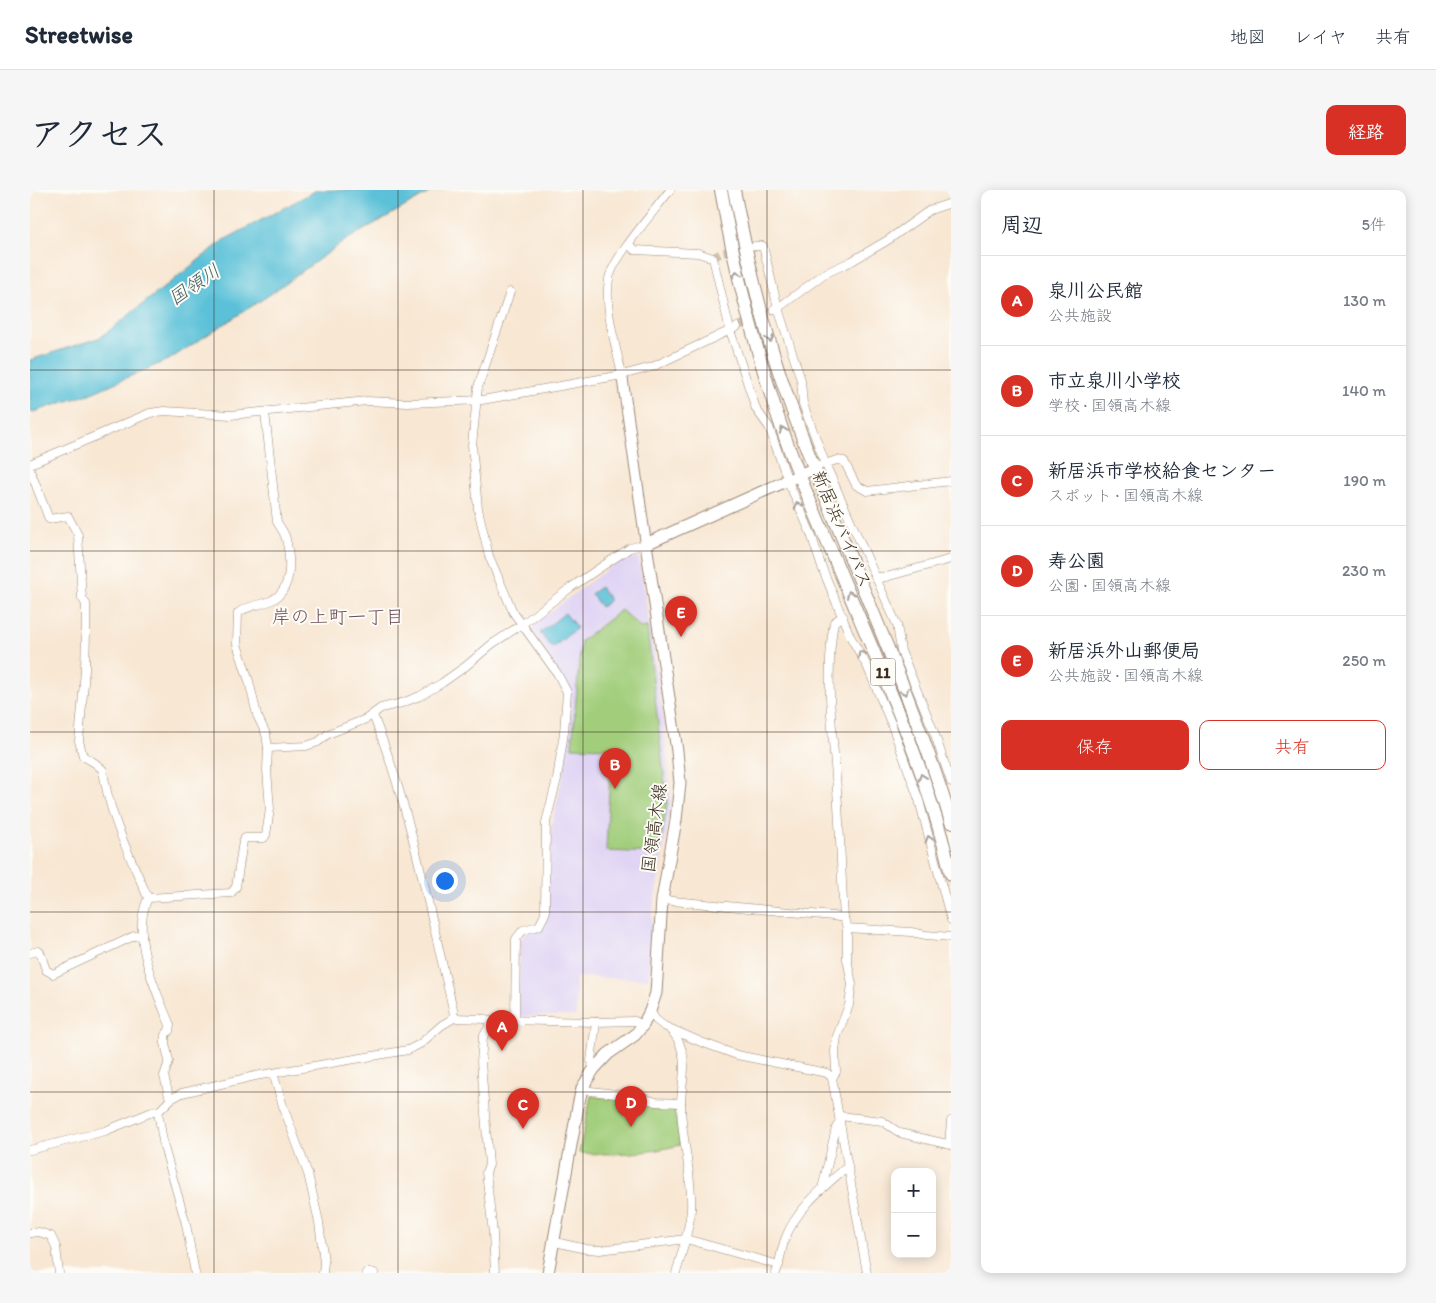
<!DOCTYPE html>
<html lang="ja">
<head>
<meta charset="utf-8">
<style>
	:root { --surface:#fff; --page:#f6f6f7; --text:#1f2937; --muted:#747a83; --line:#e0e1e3; --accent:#d93025 }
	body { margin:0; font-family:Itim,"Klee One",sans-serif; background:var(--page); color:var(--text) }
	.controls { position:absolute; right:15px; bottom:15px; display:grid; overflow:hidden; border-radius:10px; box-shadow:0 2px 12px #0003 }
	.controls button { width:45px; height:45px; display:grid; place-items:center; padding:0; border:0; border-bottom:1px solid var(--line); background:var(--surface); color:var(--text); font:25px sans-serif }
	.you { position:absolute; left:414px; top:690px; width:18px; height:18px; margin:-12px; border:4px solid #fff; border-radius:50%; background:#1a73e8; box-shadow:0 0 0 8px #1a73e833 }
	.badge { display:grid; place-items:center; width:32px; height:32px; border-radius:50%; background:var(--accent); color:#fff; font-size:16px; font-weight:700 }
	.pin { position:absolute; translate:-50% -41px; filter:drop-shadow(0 1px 2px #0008) }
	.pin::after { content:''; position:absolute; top:26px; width:18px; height:15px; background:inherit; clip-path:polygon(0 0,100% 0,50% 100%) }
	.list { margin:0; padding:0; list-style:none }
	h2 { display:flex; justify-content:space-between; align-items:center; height:65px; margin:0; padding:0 20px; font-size:21px }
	h2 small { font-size:16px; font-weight:400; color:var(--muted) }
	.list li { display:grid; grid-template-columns:32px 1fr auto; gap:15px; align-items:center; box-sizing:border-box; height:90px; padding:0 20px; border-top:1px solid var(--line) }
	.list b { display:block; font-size:19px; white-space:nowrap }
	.list p { margin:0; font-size:16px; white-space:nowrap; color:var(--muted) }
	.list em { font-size:16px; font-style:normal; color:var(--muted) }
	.actions { display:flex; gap:10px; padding:15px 20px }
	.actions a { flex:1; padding:11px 0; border:1px solid var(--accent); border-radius:10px; text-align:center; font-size:18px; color:var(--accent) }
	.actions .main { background:var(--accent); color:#fff }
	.map { position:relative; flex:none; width:921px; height:1083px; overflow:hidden; border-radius:10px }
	header { display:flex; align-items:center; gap:30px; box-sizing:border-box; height:70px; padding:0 25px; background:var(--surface); border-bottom:1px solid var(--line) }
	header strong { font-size:24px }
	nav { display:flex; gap:28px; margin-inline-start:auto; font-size:18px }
	.intro { display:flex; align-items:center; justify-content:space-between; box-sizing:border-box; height:120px; padding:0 30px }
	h1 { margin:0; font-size:35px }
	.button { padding:12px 22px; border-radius:10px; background:var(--accent); color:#fff; font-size:18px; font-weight:700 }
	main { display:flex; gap:30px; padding:0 30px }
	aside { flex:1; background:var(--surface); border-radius:10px; box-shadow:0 2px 12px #0003 }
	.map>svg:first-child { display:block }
	.built { fill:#e0d4f4 }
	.green { fill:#a2ce7b; stroke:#6e7c4c }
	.water { fill:#5bc1d8; stroke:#4b767b }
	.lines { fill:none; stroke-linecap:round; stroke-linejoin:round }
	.minor-tunnel { stroke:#d2c1af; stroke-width:8; stroke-dasharray:8 4; stroke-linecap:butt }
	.minor-casing { stroke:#9a8878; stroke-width:9 }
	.tertiary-casing { stroke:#9a8878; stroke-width:12 }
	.secondary-casing { stroke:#9a8878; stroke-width:13 }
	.trunk-casing { stroke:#9a8878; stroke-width:14 }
	.minor { stroke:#fff; stroke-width:8 }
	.tertiary { stroke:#fff; stroke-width:10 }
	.secondary { stroke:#fff; stroke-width:11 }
	.trunk { stroke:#fff; stroke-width:12 }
	.oneway { stroke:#a79f9a }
	.grid { fill:none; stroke:#3b2a1e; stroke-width:1; stroke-opacity:0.55 }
	.labels { text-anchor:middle; stroke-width:4; stroke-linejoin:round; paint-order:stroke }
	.shield { fill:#fdfcf7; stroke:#75695f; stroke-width:1 }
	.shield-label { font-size:16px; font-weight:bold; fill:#3b2a1e }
	.street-label { font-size:18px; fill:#3b2a1e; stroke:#fdfcf7 }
	.water-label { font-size:19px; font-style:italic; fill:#465f5f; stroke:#fdfcf7 }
	.neighbourhood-label { font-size:19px; fill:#6e4e58; stroke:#fdfcf7 }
</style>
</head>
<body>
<header>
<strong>Streetwise</strong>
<nav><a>地図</a><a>レイヤ</a><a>共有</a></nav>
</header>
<div class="intro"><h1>アクセス</h1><a class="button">経路</a></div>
<main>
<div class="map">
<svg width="921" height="1083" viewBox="0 0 921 1083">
	<rect width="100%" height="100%" fill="#fdfcf7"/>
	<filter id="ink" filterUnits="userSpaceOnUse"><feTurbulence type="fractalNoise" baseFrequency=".02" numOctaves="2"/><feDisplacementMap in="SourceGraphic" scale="10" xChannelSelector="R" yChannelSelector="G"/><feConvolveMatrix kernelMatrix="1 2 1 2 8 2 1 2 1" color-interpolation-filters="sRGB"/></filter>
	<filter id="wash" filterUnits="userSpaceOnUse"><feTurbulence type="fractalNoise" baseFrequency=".0096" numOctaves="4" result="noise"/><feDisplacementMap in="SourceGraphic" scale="20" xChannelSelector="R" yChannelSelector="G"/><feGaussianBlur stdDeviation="1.12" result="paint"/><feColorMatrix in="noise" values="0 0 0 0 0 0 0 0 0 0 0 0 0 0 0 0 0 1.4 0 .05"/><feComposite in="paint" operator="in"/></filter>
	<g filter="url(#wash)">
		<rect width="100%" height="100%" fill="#f8e7d3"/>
		<polygon class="built" points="609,367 633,522 641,614 622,726 619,789 546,787 546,826 488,826 490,750 497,742 515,737 521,639 533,585 540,503 503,441 504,435 553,397 590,370"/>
		<g class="green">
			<polygon points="591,420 611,438 617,437 637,613 629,663 576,661 581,558 542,557 551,451"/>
			<path d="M561,906L608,911L625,915H641L645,918L650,955C617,964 582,965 549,963Z"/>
		</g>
		<g class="water">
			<polygon points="287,0 404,0 316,50 236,107 140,169 59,204 0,223 0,170 71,147 194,50"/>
			<polygon points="570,397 580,410 571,417 561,404"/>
			<polygon points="535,423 547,438 522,458 510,443"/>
		</g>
	</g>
	<g filter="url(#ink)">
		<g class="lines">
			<g class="minor-tunnel">
				<polyline points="683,68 691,63 706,60"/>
				<polyline points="707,137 744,119"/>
			</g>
			<defs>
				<g id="minor">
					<polyline points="599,54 604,60 668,63 683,68 700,140 726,219 739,237 758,291 781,344 791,375 820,446 837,476 861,533 889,610 921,730"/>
					<polyline points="725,56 733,56 748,118 794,84 822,71 858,50 900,20 921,13"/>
					<polyline points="480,102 448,197 442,255 448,319 459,366 483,422 527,483 537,502 534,542 527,589 516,632 515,724 509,736 493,740 486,749 485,831"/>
					<polyline points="744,119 748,118 771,190 773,214 795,273 867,435 871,461 904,542 921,592"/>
					<path d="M592,185C586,156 574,119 579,89C582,69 626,19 640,0"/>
					<polyline points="0,274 120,223 134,221 201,225 337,211 378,213 452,210 592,185 622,177 707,137"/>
					<polyline points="791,275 807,270 814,271 826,295 837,301 921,291"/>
					<path d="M0,280L19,329L38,326L48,345L52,408L56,414V441L55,480L49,551L53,566L65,573L73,580C79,626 100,666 118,708C100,747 125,798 140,835L139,841L135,845V853L139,871L134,886L139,906L141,909"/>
					<polyline points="845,387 856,387 921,369"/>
					<path d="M813,426L804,432C795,481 802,537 806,587C810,634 811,681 814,728"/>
					<path d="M343,525C381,620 399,720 423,819L424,828"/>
					<polyline points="238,558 276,556 288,552 298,544 336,529 351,518 372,513 390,506 412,493 436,476 462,454 491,435 540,398 580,371 600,358 616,354"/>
					<path d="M118,708L201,703L206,697L213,651L215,648H234L236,645L240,619L237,580L238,558L236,544L227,525L219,491L207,454L208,423C217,415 229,416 240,411C263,401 261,370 256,349C255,343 250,337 247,332L235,222"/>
					<polyline points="632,710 803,726 814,728 817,738 881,742 896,745 921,747"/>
					<polyline points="0,763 8,761 10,762 16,780 23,784 104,746 112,745"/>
					<polyline points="620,821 626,830 634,836 671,852 707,865 797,883 802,888 837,1083"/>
					<polyline points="462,832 453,847 451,872 459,975 456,982 463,1043 465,1083"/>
					<path d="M641,841C647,846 650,853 652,861C657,877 651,897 651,914C651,949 663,984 661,1020C659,1041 652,1062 646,1083"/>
					<polyline points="564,879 561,871 566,832 605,831 613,835"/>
					<polyline points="243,883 253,916 278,984 289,1032 294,1072 293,1083"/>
					<polyline points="802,888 806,882 805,861 807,846 819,815 822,794 817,769 817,738"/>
					<polyline points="552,898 561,901 610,907 626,912 651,913"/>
					<polyline points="128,922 134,957 156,1034 165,1083"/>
					<polyline points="810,926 852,931 870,943 921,955"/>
					<polyline points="919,954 921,931"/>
					<polyline points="0,960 75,941 122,922 128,922 141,909 152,903 225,886 378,860 390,854 412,835 424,828 456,829 462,832 468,830 566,832"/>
					<polyline points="792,999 806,938 810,931"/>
					<polyline points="0,1043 9,1042 21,1046 26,1057 29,1083"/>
					<polyline points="525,1052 556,1059 570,1060 656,1049 749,1075"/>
					<polyline points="336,1083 344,1083"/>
					<path d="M746,1083C750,1072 751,1060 755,1049C766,1019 795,996 818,976"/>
				</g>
				<polyline id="tertiary" points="592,185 616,354"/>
				<polyline id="secondary" points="518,1083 548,916 552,898 564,879 578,864 605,845 613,835 620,821 626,803 632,710 646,630 650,593 647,561 616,354 785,278"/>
				<g id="trunk">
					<path d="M691,0C703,70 720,138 741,205C757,259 780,311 802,363C846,469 895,572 921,684"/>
					<path d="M704,0C717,69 733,138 757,205C807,349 877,486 921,632"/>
				</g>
			</defs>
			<use href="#minor" class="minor-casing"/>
			<use href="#tertiary" class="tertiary-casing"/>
			<use href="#secondary" class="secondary-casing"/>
			<use href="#trunk" class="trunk-casing"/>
			<use href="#minor" class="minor"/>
			<use href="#tertiary" class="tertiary"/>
			<use href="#secondary" class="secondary"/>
			<use href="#trunk" class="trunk"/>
		</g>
		<defs><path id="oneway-chevron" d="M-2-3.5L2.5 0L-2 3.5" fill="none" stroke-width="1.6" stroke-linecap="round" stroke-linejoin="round" transform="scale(1.25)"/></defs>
		<g class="oneway">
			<use href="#oneway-chevron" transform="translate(707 84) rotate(-102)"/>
			<use href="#oneway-chevron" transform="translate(740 149) rotate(73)"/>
			<use href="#oneway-chevron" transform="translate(753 240) rotate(-110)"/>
			<use href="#oneway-chevron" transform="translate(768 315) rotate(-113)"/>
			<use href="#oneway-chevron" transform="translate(820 404) rotate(-114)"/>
			<use href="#oneway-chevron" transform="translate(831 464) rotate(-120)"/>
			<use href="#oneway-chevron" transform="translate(875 502) rotate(68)"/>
			<use href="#oneway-chevron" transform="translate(892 587) rotate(-109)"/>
			<use href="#oneway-chevron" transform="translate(899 649) rotate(-106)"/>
		</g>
	</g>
	<path class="grid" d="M184,0V1083M368,0V1083M553,0V1083M737,0V1083M0,180H921M0,361H921M0,542H921M0,722H921M0,902H921"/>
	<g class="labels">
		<rect class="shield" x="840.5" y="468.5" width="25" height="27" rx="4"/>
		<g class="shield-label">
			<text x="853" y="488">11</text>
		</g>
		<g class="street-label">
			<text transform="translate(812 339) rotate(67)" y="6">新居浜バイパス</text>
			<text transform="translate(624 638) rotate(-82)" y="6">国領高木線</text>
		</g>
		<g class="water-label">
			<text transform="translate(164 94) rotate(-34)" y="7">国領川</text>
		</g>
		<g class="neighbourhood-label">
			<text x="308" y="433">岸の上町一丁目</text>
		</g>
	</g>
</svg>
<div class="controls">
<button>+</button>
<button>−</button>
</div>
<div class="you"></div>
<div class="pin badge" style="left:472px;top:861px">A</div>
<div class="pin badge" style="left:585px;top:599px">B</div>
<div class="pin badge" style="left:493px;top:939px">C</div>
<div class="pin badge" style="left:601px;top:937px">D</div>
<div class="pin badge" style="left:651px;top:447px">E</div>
</div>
<aside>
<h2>周辺<small>5件</small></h2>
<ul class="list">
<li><span class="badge">A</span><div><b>泉川公民館</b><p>公共施設</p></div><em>130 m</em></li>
<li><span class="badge">B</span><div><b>市立泉川小学校</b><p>学校 · 国領高木線</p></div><em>140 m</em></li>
<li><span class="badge">C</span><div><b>新居浜市学校給食センター</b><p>スポット · 国領高木線</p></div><em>190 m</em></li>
<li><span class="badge">D</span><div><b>寿公園</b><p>公園 · 国領高木線</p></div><em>230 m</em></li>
<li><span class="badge">E</span><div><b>新居浜外山郵便局</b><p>公共施設 · 国領高木線</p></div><em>250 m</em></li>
</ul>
<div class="actions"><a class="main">保存</a><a>共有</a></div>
</aside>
</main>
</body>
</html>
